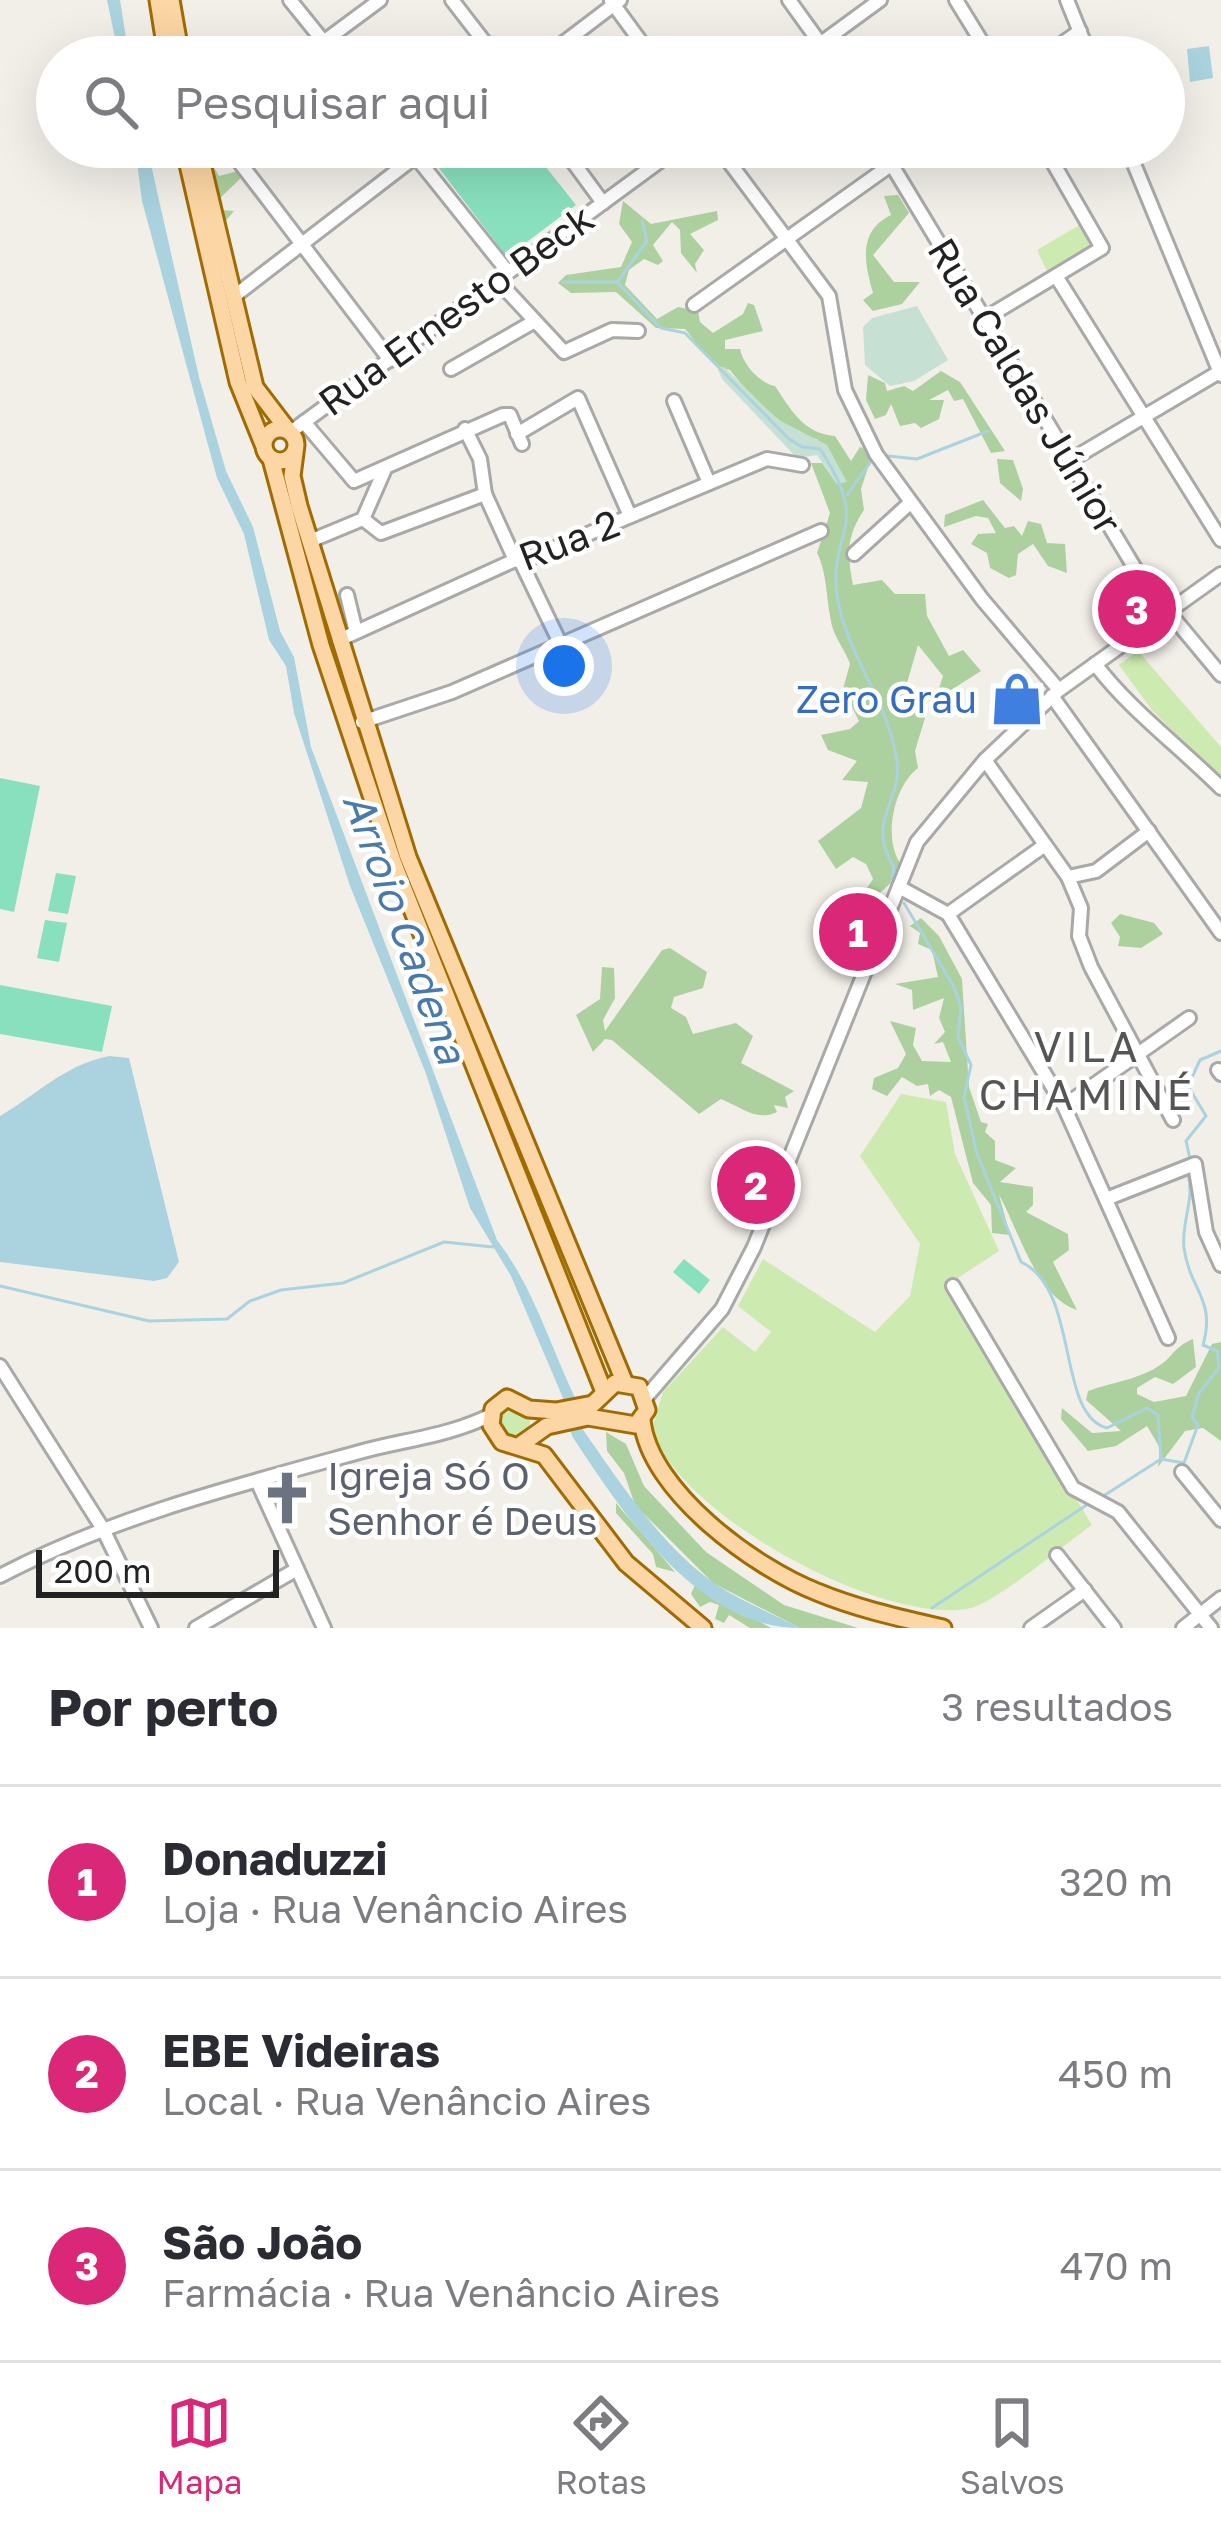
<!DOCTYPE html>
<html lang="pt">
<head>
<meta charset="utf-8">
<style>
	:root { --surface:#fff; --page:#f7f7f7; --text:#2b2b33; --muted:#7c7c81; --line:#e1e1e2; --accent:#db2777 }
	body { margin:0; font-family:"Golos Text",sans-serif; background:var(--page); color:var(--text) }
	.scale { position:absolute; left:36px; bottom:30px; width:243px; box-sizing:border-box; padding-left:12px; border:6px solid #222; border-top:0; font-size:33px; line-height:42px; white-space:nowrap; color:#222; -webkit-text-stroke:9px #fff; paint-order:stroke }
	.you { position:absolute; left:564px; top:666px; width:42px; height:42px; margin:-30px; border:9px solid #fff; border-radius:50%; background:#1a73e8; box-shadow:0 0 0 18px #1a73e833 }
	.badge { display:grid; place-items:center; width:78px; height:78px; border-radius:50%; background:var(--accent); color:#fff; font-size:39px; font-weight:700 }
	.pin { position:absolute; translate:-50% -50%; border:6px solid #fff; box-shadow:0 3px 12px #0006 }
	.list { margin:0; padding:0; list-style:none }
	h2 { display:flex; justify-content:space-between; align-items:center; height:156px; margin:0; padding:0 48px; font-size:51px }
	h2 small { font-size:39px; font-weight:400; color:var(--muted) }
	.list li { display:grid; grid-template-columns:78px 1fr auto; gap:36px; align-items:center; box-sizing:border-box; height:192px; padding:0 48px; border-top:3px solid var(--line) }
	.list b { display:block; font-size:45px; white-space:nowrap }
	.list p { margin:0; font-size:39px; white-space:nowrap; color:var(--muted) }
	.list em { font-size:39px; font-style:normal; color:var(--muted) }
	.icon { flex:none; width:66px; height:66px; fill:none; stroke:currentColor; stroke-width:2; stroke-linecap:round; stroke-linejoin:round }
	.map { position:relative; flex:none; width:1221px; height:1628px; overflow:hidden }
	.search { position:absolute; background:var(--surface); box-shadow:0 12px 48px #0002; left:36px; right:36px; top:36px; height:132px; display:flex; align-items:center; gap:30px; box-sizing:border-box; padding:0 42px; border-radius:66px; color:var(--muted); font-size:45px }
	.sheet { height:732px; background:var(--surface) }
	nav { display:flex; justify-content:space-around; align-items:center; box-sizing:border-box; height:168px; border-top:3px solid var(--line); background:var(--surface); font-size:33px; color:var(--muted) }
	nav a { display:grid; justify-items:center; gap:6px }
	nav .on { color:var(--accent) }
	.map>svg:first-child { display:block }
	.grass { fill:#cdebb0 }
	.forest { fill:#add19e }
	.wetland { fill:#c6e0d4 }
	.pitch { fill:#88e0be }
	.water { fill:#aad3df }
	.lines { fill:none; stroke-linecap:round; stroke-linejoin:round }
	.stream { stroke:#aad3df; stroke-width:3 }
	.minor-casing { stroke:#a9a9a9; stroke-width:18 }
	.major-casing { stroke:#a06b00; stroke-width:21 }
	.minor { stroke:#fff; stroke-width:12 }
	.major { stroke:#fcd6a4; stroke-width:15 }
	.labels { text-anchor:middle; stroke-width:9; stroke-linejoin:round; paint-order:stroke }
	.street-label { font-size:39px; fill:#222; stroke:#fff }
	.shop-label { font-size:39px; fill:#366cbe; stroke:#fff; text-anchor:end }
	.worship-label { font-size:39px; fill:#5b616d; stroke:#fff; text-anchor:start }
	.water-label { font-size:42px; font-style:italic; fill:#4a7aab; stroke:#fff }
	.neighbourhood-label { font-size:42px; letter-spacing:3px; fill:#555; stroke:#fff }
</style>
</head>
<body>
<div class="map">
<svg width="1221" height="1628" viewBox="0 0 1221 1628">
	<rect width="100%" height="100%" fill="#f2efe9"/>
	<g class="grass">
		<polygon points="1083,223 1093,250 1048,273 1037,250"/>
		<polygon points="1138,651 1221,747 1221,779 1152,710 1119,665"/>
		<path d="M901,1094L946,1102L955,1154L999,1251L946,1286L1092,1525C1066,1543 998,1601 971,1608C887,1628 675,1514 652,1428L663,1392L723,1327L755,1352L771,1332L738,1306L763,1259L875,1332L910,1296L920,1244L860,1156Z"/>
		<circle cx="513" cy="1422" r="17"/>
	</g>
	<g class="forest">
		<polygon points="205,147 213,150 212,164 219,176 238,171 243,176 218,200 221,210 234,211 223,224"/>
		<path d="M898,195L909,213L873,255L894,282H920L902,304L873,311L863,300L873,293C864,262 858,231 891,215L884,196Z"/>
		<path d="M623,201L651,224L717,211L718,220L690,234L704,250L695,264L697,273L681,253L680,230L672,222L653,245L663,261L658,265L644,259L629,270L625,285L657,319L678,307L698,311L700,322L713,333L743,314L748,303L754,305L763,331L725,340V349H740C743,364 759,383 775,386C792,411 803,433 835,436L851,461L860,447L873,452L861,489L864,510C846,537 847,554 853,585L882,580L895,594H925L927,616L949,656L963,650L981,671L951,690L940,717L932,710L943,676L918,645L905,690L925,718L915,751L918,768C894,786 883,837 900,863L893,881L871,901L863,894L873,879L866,864L853,857L836,869L818,841L861,808L868,782L842,780L857,761L828,750L821,735L850,729L859,721L843,689L850,664C846,652 837,641 833,629C826,605 828,574 817,553L830,513L811,463H822L837,484L817,439C787,435 747,392 730,370C705,364 701,347 685,329L656,328L616,292L571,293L558,283L566,275L621,267L632,242L619,224Z"/>
		<polygon points="941,371 960,382 1005,451 991,453 963,399 954,401 948,390 929,400 944,400 939,419 921,428 915,423 900,426 891,404 886,415 875,419 866,400 868,375 885,383 887,391 904,386 913,391"/>
		<polygon points="997,459 1013,460 1023,489 1021,501 1000,483"/>
		<polygon points="983,500 1005,528 1014,526 1022,536 1028,521 1041,524 1047,543 1065,544 1067,573 1048,566 1033,544 1018,554 1016,575 1009,578 990,568 987,553 971,544 978,534 996,533 988,518 976,516 944,527 945,515"/>
		<polygon points="1120,914 1154,923 1163,934 1141,948 1118,946 1120,937 1111,923"/>
		<path d="M921,918L939,936L962,979L969,1087L981,1122L988,1124L985,1132L995,1141V1160L1016,1168L1000,1182L1033,1187V1205L1026,1212L1068,1234L1069,1250L1053,1262L1077,1310C1036,1297 1019,1230 999,1195L1010,1235L992,1233L991,1205L973,1183L951,1097L939,1090L930,1096L928,1084L917,1086L902,1077L887,1096L872,1089L874,1078L898,1068L906,1054L890,1021L916,1028L913,1045L922,1061L951,1062L943,1042L934,1044L945,1032L939,1018L944,998L913,1010L912,990L895,984L938,977L932,950L918,944L920,933L910,926Z"/>
		<path d="M670,948L707,972L703,988L674,997L671,1008L686,1017L693,1034L736,1023L753,1036L741,1063L794,1091L785,1097L788,1108L774,1105L777,1112C757,1122 741,1107 721,1099L699,1114L612,1040L605,1039L593,1052L576,1015L600,999L602,967L614,968L615,998L603,1020L605,1031L662,950Z"/>
		<path d="M1193,1339L1196,1367L1173,1384L1155,1377L1137,1388V1394L1154,1402L1186,1396L1212,1344L1221,1342V1441L1203,1428L1185,1431L1158,1467L1160,1448L1147,1426L1116,1446L1088,1451L1061,1419L1062,1408L1092,1433L1121,1431L1086,1400L1088,1391C1113,1382 1142,1379 1163,1363C1175,1353 1176,1346 1193,1339Z"/>
		<polygon points="606,1432 626,1444 644,1486 706,1552 784,1605 858,1628 800,1628 713,1583 635,1505 624,1473 607,1451"/>
		<polygon points="616,1503 675,1572 656,1567 653,1554 616,1513"/>
		<polygon points="695,1585 771,1628 750,1628 729,1615 724,1623 715,1619 719,1605 710,1602 700,1607 691,1594"/>
	</g>
	<g class="wetland">
		<polygon points="917,306 948,360 914,381 890,386 865,365 863,327 872,318"/>
		<polygon points="724,367 777,419 827,445 847,482 837,484 817,455 797,458 722,379 718,369"/>
	</g>
	<g class="pitch">
		<polygon points="448,147 530,147 576,205 507,257 432,159"/>
		<polygon points="0,778 40,786 14,912 0,909"/>
		<polygon points="56,873 76,876 68,914 48,911"/>
		<polygon points="45,920 67,923 59,962 37,958"/>
		<polygon points="0,985 112,1006 102,1052 0,1034"/>
		<polygon points="684,1259 710,1280 699,1294 673,1272"/>
	</g>
	<g class="water">
		<polygon points="107,0 120,0 129,57 119,57"/>
		<polygon points="1209,46 1213,78 1190,82 1187,49"/>
		<path d="M135,147H147L199,377L226,471L253,527L280,631L294,657L311,747L497,1240C534,1288 551,1348 577,1402L566,1405L511,1276L470,1208L425,1071L350,886L294,713L286,666L269,640L244,534L217,478L142,201Z"/>
		<path d="M109,1056L129,1058L179,1262L167,1278L154,1281L0,1262V1116C38,1094 64,1065 109,1056Z"/>
		<path d="M579,1424C617,1478 661,1547 717,1585C743,1602 773,1614 800,1628C697,1628 622,1512 572,1436L569,1426Z"/>
	</g>
	<g class="lines">
		<g class="stream">
			<polyline points="618,281 647,241 642,221"/>
			<path d="M563,282H617L661,328L685,333L788,438L802,447L820,449C876,533 823,530 839,606C851,661 890,706 897,762C902,802 865,821 894,867L892,883"/>
			<polyline points="879,455 917,459 988,431"/>
			<polyline points="847,495 872,460"/>
			<path d="M904,903L954,987L961,1007L958,1037L971,1065L964,1097L977,1154L1021,1262C1080,1289 1056,1415 1107,1428L1147,1408L1158,1415L1161,1459"/>
			<polyline points="1190,1159 1186,1141 1206,1116 1188,1086 1200,1060 1221,1051"/>
			<polyline points="0,1286 149,1321 227,1319 250,1301 281,1290 343,1283 444,1242 493,1247"/>
			<path d="M1105,1495L1161,1459L1184,1463L1198,1425L1192,1417L1199,1393L1219,1368L1217,1351L1203,1345C1216,1299 1190,1291 1184,1248C1181,1221 1195,1201 1188,1174"/>
			<polyline points="932,1608 1088,1504"/>
		</g>
		<defs>
			<g id="minor">
				<polyline points="290,0 336,57"/>
				<polyline points="452,0 496,57"/>
				<polyline points="789,0 830,57"/>
				<polyline points="956,0 991,57"/>
				<polyline points="1067,0 1090,57"/>
				<polyline points="611,1 652,57"/>
				<polyline points="303,57 380,0"/>
				<polyline points="545,57 620,0"/>
				<polyline points="802,57 880,0"/>
				<polyline points="1043,57 1080,31"/>
				<polyline points="228,147 390,360"/>
				<polyline points="408,147 508,272"/>
				<polyline points="562,147 603,203"/>
				<polyline points="718,147 829,296 845,390 876,454 982,599 1059,690"/>
				<polyline points="881,147 1142,580 1221,675"/>
				<polyline points="1127,147 1221,375"/>
				<polyline points="1056,276 1221,540"/>
				<polyline points="497,280 564,352 612,330 638,331"/>
				<polyline points="233,297 428,147"/>
				<polyline points="694,305 916,147"/>
				<polyline points="984,319 1102,248 1044,147"/>
				<polyline points="451,369 535,321"/>
				<polyline points="674,401 709,483"/>
				<polyline points="304,422 354,481 503,415 510,415 522,444"/>
				<polyline points="465,429 480,459 485,494 515,560"/>
				<polyline points="292,431 679,147"/>
				<polyline points="517,434 578,398 630,516"/>
				<polyline points="1069,461 1221,371"/>
				<polyline points="363,519 381,533 485,494"/>
				<polyline points="310,541 363,519 384,471"/>
				<polyline points="854,554 910,503"/>
				<polyline points="521,562 561,645"/>
				<polyline points="347,595 356,632"/>
				<polyline points="339,640 515,560 521,562 767,459 802,465"/>
				<path d="M1095,664C1131,711 1178,745 1221,788"/>
				<polyline points="1052,696 1221,933"/>
				<polyline points="362,722 452,692 821,531"/>
				<polyline points="985,760 1068,877 1081,908 1079,936 1091,967 1173,1120"/>
				<polyline points="1068,877 1096,871 1149,831"/>
				<polyline points="899,887 948,914 1064,1106 1168,1338"/>
				<polyline points="948,914 1045,845"/>
				<polyline points="1218,1070 1221,1074"/>
				<polyline points="1064,1106 1189,1018"/>
				<polyline points="1106,1199 1195,1164 1206,1232 1221,1265"/>
				<polyline points="953,1286 1073,1488 1118,1512 1211,1628"/>
				<polyline points="0,1366 103,1529 151,1628"/>
				<polyline points="646,1397 722,1309 754,1247 917,842 985,760 1059,690 1221,574"/>
				<polyline points="1182,1472 1221,1520"/>
				<polyline points="258,1483 324,1628"/>
				<polyline points="1057,1555 1114,1628"/>
				<path d="M0,1576C114,1516 243,1484 367,1450C410,1439 451,1435 491,1415"/>
				<polyline points="196,1628 297,1569"/>
				<polyline points="1031,1628 1085,1590"/>
				<polyline points="1183,1628 1221,1598"/>
			</g>
			<g id="major">
				<polyline points="158,0 167,57"/>
				<polyline points="171,0 181,57"/>
				<polyline points="184,147 238,382 263,444"/>
				<polyline points="198,147 255,387 287,429"/>
				<circle cx="280" cy="445" r="16"/>
				<polyline points="295,453 292,476 299,506 408,857 624,1381"/>
				<polyline points="271,459 321,645 394,864 604,1392"/>
				<path d="M642,1420C649,1491 755,1568 817,1592C858,1609 900,1618 943,1628"/>
				<polyline points="520,1445 547,1426 588,1417 636,1425 647,1410 639,1387 615,1383 593,1404 556,1411 529,1409 507,1398 493,1409 491,1425 502,1442 544,1455 626,1563 703,1628"/>
			</g>
		</defs>
		<use href="#minor" class="minor-casing"/>
		<use href="#major" class="major-casing"/>
		<use href="#minor" class="minor"/>
		<use href="#major" class="major"/>
	</g>
	<defs>
		<symbol id="shop-bare" viewBox="-9 -9 18 18"><path d="M-5-2.5h2.3a2.7 3.5 0 0 1 5.4 0H5L5.5 6h-11ZM-1.5-2.5h3a1.5 2.3 0 0 0-3 0Z" fill="#3f7fe0" stroke="#fff" stroke-width="2.5" paint-order="stroke"/></symbol>
		<symbol id="church-bare" viewBox="-9 -9 18 18"><path d="M-1.2-6h2.4v3.5h3.3v2.4h-3.3V6h-2.4V-.1h-3.3v-2.4h3.3Z" fill="#6b7280" stroke="#fff" stroke-width="2.5" paint-order="stroke"/></symbol>
	</defs>
	<g fill-rule="evenodd">
		<use href="#shop-bare" x="979" y="661" width="76" height="76"/>
		<use href="#church-bare" x="249" y="1460" width="76" height="76"/>
	</g>
	<g class="labels">
		<g class="street-label">
			<text transform="translate(456 310) rotate(-36)" y="14">Rua Ernesto Beck</text>
			<text transform="translate(1025 386) rotate(59)" y="14">Rua Caldas Júnior</text>
			<text transform="translate(569 540) rotate(-21)" y="14">Rua 2</text>
		</g>
		<g class="shop-label">
			<text x="977" y="713">Zero Grau</text>
		</g>
		<g class="worship-label">
			<text x="327" y="1490">Igreja Só O<tspan x="327" dy="45">Senhor é Deus</tspan></text>
		</g>
		<g class="water-label">
			<text transform="translate(405 928) rotate(70)" y="15">Arroio Cadena</text>
		</g>
		<g class="neighbourhood-label">
			<text x="1087" y="1062">VILA<tspan x="1087" dy="48">CHAMINÉ</tspan></text>
		</g>
	</g>
</svg>
<div class="scale">200 m</div>
<div class="you"></div>
<div class="pin badge" style="left:858px;top:932px">1</div>
<div class="pin badge" style="left:756px;top:1185px">2</div>
<div class="pin badge" style="left:1137px;top:609px">3</div>
<div class="search"><svg class="icon" aria-label="search" viewBox="0 0 24 24"><circle cx="10" cy="10" r="6"/><path d="M15 15l6 6"/></svg>Pesquisar aqui</div>
</div>
<section class="sheet">
<h2>Por perto<small>3 resultados</small></h2>
<ul class="list">
<li><span class="badge">1</span><div><b>Donaduzzi</b><p>Loja · Rua Venâncio Aires</p></div><em>320 m</em></li>
<li><span class="badge">2</span><div><b>EBE Videiras</b><p>Local · Rua Venâncio Aires</p></div><em>450 m</em></li>
<li><span class="badge">3</span><div><b>São João</b><p>Farmácia · Rua Venâncio Aires</p></div><em>470 m</em></li>
</ul>
</section>
<nav>
<a class="on"><svg class="icon" aria-label="map" viewBox="0 0 24 24"><path d="M3 6l6-2 6 2 6-2v14l-6 2-6-2-6 2zM9 4v14M15 6v14"/></svg>Mapa</a>
<a><svg class="icon" aria-label="directions" viewBox="0 0 24 24"><path d="M12 3l9 9-9 9-9-9zM9 14v-3h6M13 9l2 2-2 2"/></svg>Rotas</a>
<a><svg class="icon" aria-label="saved" viewBox="0 0 24 24"><path d="M7 4h10v16l-5-4-5 4z"/></svg>Salvos</a>
</nav>
</body>
</html>
